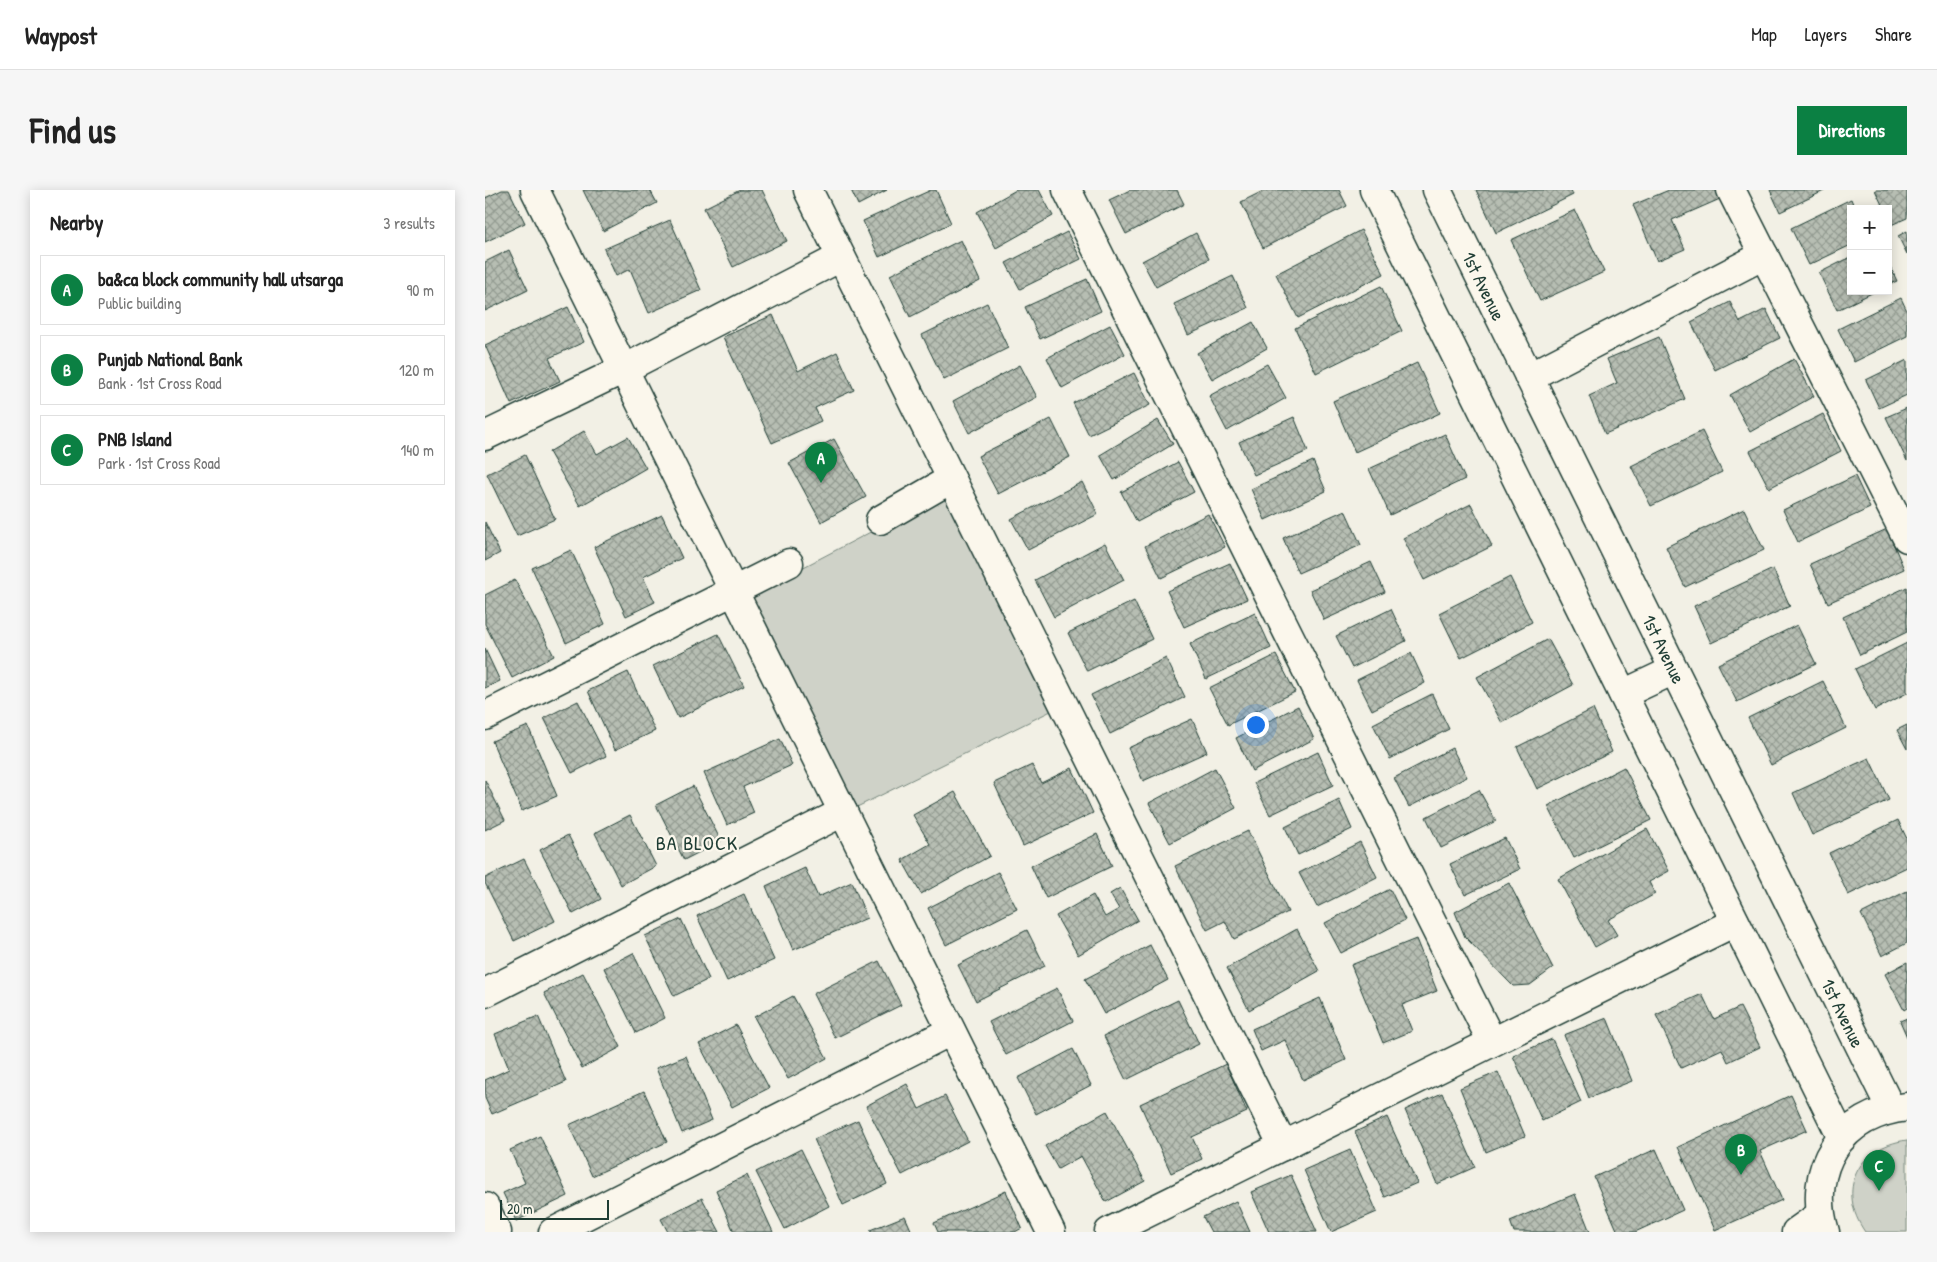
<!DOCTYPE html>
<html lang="en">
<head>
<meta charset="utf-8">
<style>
	:root { --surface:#fff; --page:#f6f6f6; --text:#222; --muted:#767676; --line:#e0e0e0; --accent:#0b8043 }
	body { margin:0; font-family:"Patrick Hand",sans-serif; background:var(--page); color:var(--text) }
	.controls { position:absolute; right:15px; top:15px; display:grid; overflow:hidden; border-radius:0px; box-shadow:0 2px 12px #0003 }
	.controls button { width:45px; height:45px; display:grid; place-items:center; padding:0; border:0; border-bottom:1px solid var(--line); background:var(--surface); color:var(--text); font:25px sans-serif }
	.scale { position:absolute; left:15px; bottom:12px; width:109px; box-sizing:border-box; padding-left:5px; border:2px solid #1f3d34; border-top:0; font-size:14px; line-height:18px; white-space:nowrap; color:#1f3d34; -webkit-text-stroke:4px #fbf7ec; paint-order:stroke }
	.you { position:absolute; left:770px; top:534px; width:18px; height:18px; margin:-12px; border:4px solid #fff; border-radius:50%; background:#1a73e8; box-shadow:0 0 0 8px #1a73e833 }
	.badge { display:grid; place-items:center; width:32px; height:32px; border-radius:50%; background:var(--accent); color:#fff; font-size:16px; font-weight:700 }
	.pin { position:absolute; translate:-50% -41px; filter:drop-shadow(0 1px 2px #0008) }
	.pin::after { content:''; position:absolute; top:26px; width:18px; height:15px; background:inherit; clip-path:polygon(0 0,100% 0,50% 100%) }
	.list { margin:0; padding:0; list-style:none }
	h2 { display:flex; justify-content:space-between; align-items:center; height:65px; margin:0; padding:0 20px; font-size:21px }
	h2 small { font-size:16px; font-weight:400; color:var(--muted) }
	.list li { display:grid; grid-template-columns:32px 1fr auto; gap:15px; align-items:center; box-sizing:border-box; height:70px; margin:0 10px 10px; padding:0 10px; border:1px solid var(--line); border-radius:0px }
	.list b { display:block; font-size:19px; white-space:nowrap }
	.list p { margin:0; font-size:16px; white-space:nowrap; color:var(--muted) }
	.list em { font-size:16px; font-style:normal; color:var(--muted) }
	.map { position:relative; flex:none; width:1422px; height:1042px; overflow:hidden; border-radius:0px }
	header { display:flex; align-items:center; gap:30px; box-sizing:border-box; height:70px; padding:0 25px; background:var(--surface); border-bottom:1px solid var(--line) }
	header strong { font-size:24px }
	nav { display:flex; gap:28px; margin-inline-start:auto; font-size:18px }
	.intro { display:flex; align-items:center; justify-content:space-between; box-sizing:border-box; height:120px; padding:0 30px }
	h1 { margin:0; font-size:35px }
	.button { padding:12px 22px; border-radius:0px; background:var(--accent); color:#fff; font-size:18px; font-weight:700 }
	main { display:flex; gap:30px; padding:0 30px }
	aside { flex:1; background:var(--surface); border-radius:0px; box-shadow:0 2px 12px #0003 }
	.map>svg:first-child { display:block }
	.park { fill:#cfd2c8; stroke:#77887e }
	.building { fill:url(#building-cross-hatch); stroke:#1f3d34 }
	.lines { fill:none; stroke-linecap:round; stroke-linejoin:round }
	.minor-casing { stroke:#1f3d34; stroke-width:31 }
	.tertiary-casing { stroke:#1f3d34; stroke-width:31 }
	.secondary-casing { stroke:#1f3d34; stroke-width:31 }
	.minor { stroke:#fbf7ec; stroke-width:28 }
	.tertiary { stroke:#fbf7ec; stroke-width:28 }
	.secondary { stroke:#fbf7ec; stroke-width:28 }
	.labels { text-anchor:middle; stroke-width:4.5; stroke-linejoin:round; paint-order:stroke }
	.street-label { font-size:19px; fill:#1f3d34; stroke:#fbf7ec }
	.neighbourhood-label { font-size:20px; letter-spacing:1px; fill:#1f3d34; stroke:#fbf7ec }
</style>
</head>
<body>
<header>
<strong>Waypost</strong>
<nav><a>Map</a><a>Layers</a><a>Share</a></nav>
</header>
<div class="intro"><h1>Find us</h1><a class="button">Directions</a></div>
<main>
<aside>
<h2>Nearby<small>3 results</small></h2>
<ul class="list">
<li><span class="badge">A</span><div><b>ba&amp;ca block community hall utsarga</b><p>Public building</p></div><em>90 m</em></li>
<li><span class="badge">B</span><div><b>Punjab National Bank</b><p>Bank · 1st Cross Road</p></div><em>120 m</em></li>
<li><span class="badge">C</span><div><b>PNB Island</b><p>Park · 1st Cross Road</p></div><em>140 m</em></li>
</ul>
</aside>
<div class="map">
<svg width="1422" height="1042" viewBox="0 0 1422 1042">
	<defs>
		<pattern id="building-cross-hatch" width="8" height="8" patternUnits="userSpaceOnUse" patternTransform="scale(1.25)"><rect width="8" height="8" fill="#b7beb3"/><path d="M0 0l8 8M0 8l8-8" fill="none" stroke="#949c92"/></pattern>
	</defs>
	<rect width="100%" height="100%" fill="#f2f0e5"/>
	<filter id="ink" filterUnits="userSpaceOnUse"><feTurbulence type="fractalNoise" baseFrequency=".02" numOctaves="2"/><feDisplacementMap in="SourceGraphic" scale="10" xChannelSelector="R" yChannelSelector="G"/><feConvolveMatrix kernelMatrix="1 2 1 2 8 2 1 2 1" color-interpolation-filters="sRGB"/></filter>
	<g filter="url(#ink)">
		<g class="park">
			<polygon points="464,301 570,519 370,618 265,405"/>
			<path d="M1422,950V1042H1380C1351,1000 1372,957 1422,950Z"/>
		</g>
		<g class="building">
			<polygon points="17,0 24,0 40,33 0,52 0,8"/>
			<polygon points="98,0 165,0 172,13 118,41"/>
			<polygon points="255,0 277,0 302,51 248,77 219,18"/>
			<polygon points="366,0 402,0 373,15"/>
			<polygon points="446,0 451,0 466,33 394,67 378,31"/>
			<polygon points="531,0 554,0 568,26 511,58 492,22"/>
			<polygon points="645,0 692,0 699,14 641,44 624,10"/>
			<polygon points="780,0 854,0 862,16 778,58 756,12"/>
			<polygon points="991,0 1086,0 1088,5 1011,43"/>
			<polygon points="1184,0 1231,0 1235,9 1187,30 1200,59 1172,71 1148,15"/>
			<polygon points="1285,0 1341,0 1295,22"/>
			<polygon points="1390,0 1422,0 1422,28 1406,35 1403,29 1403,19 1399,19"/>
			<polygon points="1366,9 1370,19 1366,19 1366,55 1324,75 1306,38"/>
			<polygon points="1090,20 1119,82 1055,111 1026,50"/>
			<polygon points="185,30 216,100 164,123 145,79 131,86 119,59"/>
			<polygon points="876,40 899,84 813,128 791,84"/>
			<polygon points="1422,41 1422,64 1413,46"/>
			<polygon points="582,42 596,69 535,99 521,73"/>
			<polygon points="711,43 724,69 671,97 657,71"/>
			<polygon points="476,50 495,91 425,127 405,85"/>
			<polygon points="24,60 43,100 0,121 0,72"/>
			<polygon points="1366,67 1366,101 1391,101 1352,120 1334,83"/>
			<polygon points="1403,72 1412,91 1403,95"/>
			<polygon points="748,86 763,118 703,145 689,114"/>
			<polygon points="602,89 616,121 555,149 540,117"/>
			<polygon points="896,96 917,141 831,183 810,138"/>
			<polygon points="1416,108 1422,121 1422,146 1369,172 1353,139"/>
			<polygon points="1245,112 1255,132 1281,119 1295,148 1230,180 1206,132"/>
			<polygon points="502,113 523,158 459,190 437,145"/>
			<polygon points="83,117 99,152 64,168 75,191 26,214 0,155"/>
			<polygon points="288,125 313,181 352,162 369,200 330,218 336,231 287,253 238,147"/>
			<polygon points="768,132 782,158 727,189 712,163"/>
			<polygon points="625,135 640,164 577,198 562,168"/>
			<polygon points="1174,147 1200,209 1120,244 1104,206 1132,193 1122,169"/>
			<polygon points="1309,169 1329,206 1265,242 1245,205"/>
			<polygon points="1422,170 1422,205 1394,218 1381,190"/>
			<polygon points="932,173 955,223 870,262 848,211"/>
			<polygon points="782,174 801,208 742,241 724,206"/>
			<polygon points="535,175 552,207 484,243 468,211"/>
			<polygon points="649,183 665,215 604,245 588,213"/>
			<polygon points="1422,218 1422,271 1401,227"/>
			<polygon points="1338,224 1356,261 1284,298 1265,261"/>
			<polygon points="809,227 823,261 769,285 754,252"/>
			<polygon points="566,229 585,267 513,304 493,266"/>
			<polygon points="673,230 688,254 629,290 615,265"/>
			<polygon points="99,241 112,264 143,247 161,278 95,316 64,262"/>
			<polygon points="1217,241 1237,282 1166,316 1146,276"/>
			<polygon points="960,244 980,289 905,325 884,279"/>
			<polygon points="349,249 381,307 336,332 304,273"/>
			<polygon points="40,265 70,329 32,346 2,284"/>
			<polygon points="828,271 841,301 780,330 766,299"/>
			<polygon points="693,272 709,302 652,332 636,302"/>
			<polygon points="1370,286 1385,318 1313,352 1298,320"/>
			<polygon points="597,292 613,324 543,360 526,329"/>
			<polygon points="986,314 1007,356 939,390 918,348"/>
			<polygon points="1259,319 1279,360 1200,397 1181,357"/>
			<polygon points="860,320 876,355 813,383 798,348"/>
			<polygon points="723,324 740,357 676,388 660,356"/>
			<polygon points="177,325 197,368 158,387 170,412 141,426 109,357"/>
			<polygon points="0,332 15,363 0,371"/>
			<polygon points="1402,339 1419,379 1343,413 1325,374"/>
			<polygon points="620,353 639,390 569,427 550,390"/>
			<polygon points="86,360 120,434 81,453 47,378"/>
			<polygon points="886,372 900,402 839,430 825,400"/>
			<polygon points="745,373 762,409 699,437 682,401"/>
			<polygon points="1288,379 1305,416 1226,453 1209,416"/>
			<polygon points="1025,387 1047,432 976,468 954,423"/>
			<polygon points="30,390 69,466 27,488 0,434 0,405"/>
			<polygon points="1422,397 1422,442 1375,465 1358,427"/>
			<polygon points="649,411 667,449 602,481 583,443"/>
			<polygon points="906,419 921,451 867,478 851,446"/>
			<polygon points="770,423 786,458 721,489 705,454"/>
			<polygon points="1312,435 1331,474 1252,512 1233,474"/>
			<polygon points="233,444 259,496 193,528 168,476"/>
			<polygon points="1063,449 1088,495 1017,533 992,487"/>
			<polygon points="1422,453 1422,503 1390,520 1370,479"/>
			<polygon points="0,459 15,491 0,498"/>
			<polygon points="926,463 940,493 887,520 872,490"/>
			<polygon points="791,465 810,502 743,535 724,498"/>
			<polygon points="681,468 700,507 625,544 606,505"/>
			<polygon points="143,482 170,541 130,560 103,501"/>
			<polygon points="1338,491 1361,538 1286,575 1263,528"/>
			<polygon points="947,504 964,539 905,569 888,534"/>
			<polygon points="93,511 121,566 87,583 59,528"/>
			<polygon points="813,516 829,549 767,581 751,548"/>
			<polygon points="1108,519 1127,562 1052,599 1032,557"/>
			<polygon points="707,529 722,562 658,591 643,558"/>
			<polygon points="1422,535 1422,559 1412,540"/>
			<polygon points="43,536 72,606 37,621 7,551"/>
			<polygon points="295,549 307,575 258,597 269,623 242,635 219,583"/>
			<polygon points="967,558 982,587 924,617 909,588"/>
			<polygon points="833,562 848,595 785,625 769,593"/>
			<polygon points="1384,568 1404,610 1327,645 1308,603"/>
			<polygon points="547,575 556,593 587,578 608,623 538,656 509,593"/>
			<polygon points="1139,577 1166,630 1089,668 1063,616"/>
			<polygon points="730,578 751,618 685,653 664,613"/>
			<polygon points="0,590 20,630 0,640"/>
			<polygon points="208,596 236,651 199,670 171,615"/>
			<polygon points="994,600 1011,631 956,658 941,627"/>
			<polygon points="470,602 505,666 436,704 417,670 445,654 428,625"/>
			<polygon points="854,610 867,639 813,665 800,637"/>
			<polygon points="145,625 171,676 136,695 110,643"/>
			<polygon points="1413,630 1422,649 1422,677 1363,705 1344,663"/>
			<polygon points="1162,639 1184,681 1164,692 1170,704 1123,730 1132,745 1110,757 1073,689"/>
			<polygon points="763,641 803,722 749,749 740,731 722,740 690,676"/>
			<polygon points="612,644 627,676 561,708 546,676"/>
			<polygon points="83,645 116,709 88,724 55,660"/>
			<polygon points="1020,648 1035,679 980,705 965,674"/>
			<polygon points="875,652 892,687 832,717 814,683"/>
			<polygon points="39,669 70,731 29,751 0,693 0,688"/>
			<polygon points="320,678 333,707 367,692 382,728 308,760 281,696"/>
			<polygon points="513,682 532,719 461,755 443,718"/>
			<polygon points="1024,693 1068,778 1045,795 1028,796 980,747 970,722"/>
			<polygon points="635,698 653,730 593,765 571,726 608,705 620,727 634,719 625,704"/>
			<polygon points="905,699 920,730 856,763 840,733"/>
			<polygon points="1422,701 1422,753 1397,766 1376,724"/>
			<polygon points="259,704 289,770 242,791 212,726"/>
			<polygon points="196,729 224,789 189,806 160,746"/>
			<polygon points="812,739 834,781 764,820 742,778"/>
			<polygon points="542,740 560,776 491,811 473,775"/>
			<polygon points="931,749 952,801 917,815 927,841 898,853 866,775"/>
			<polygon points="665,755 683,790 619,824 600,789"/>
			<polygon points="148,763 180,828 151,843 119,778"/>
			<polygon points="394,771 416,815 350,848 328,804"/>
			<polygon points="1422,772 1422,818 1419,820 1400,784"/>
			<polygon points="98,783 136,857 97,878 59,803"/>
			<polygon points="572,798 588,831 521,865 504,832"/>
			<polygon points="1217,804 1229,829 1255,817 1275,857 1243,872 1237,859 1196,878 1171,825"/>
			<polygon points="308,806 342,868 303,889 269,827"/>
			<polygon points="835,808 861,870 818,890 800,850 776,861 767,839"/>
			<polygon points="693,810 714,854 641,890 619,846"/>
			<polygon points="53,826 81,892 7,924 0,908 0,890 24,879 10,844"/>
			<polygon points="1122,828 1147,891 1104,908 1079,845"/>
			<polygon points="1422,828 1422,847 1415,831"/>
			<polygon points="251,835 284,898 247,917 214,854"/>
			<polygon points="1067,849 1096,912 1057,931 1028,866"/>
			<polygon points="588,859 606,895 551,924 533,888"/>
			<polygon points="201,866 227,930 197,943 171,878"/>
			<polygon points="741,874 762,922 707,947 717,969 686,983 655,914"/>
			<polygon points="1013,882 1040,946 1001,962 975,898"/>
			<polygon points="422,894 434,919 460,906 483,951 417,985 381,916"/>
			<polygon points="159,901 182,952 107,986 84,935"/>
			<polygon points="957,903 990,977 952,994 920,920"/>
			<polygon points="1306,905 1322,940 1275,961 1297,1010 1230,1040 1193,957"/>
			<polygon points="622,921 660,991 621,1012 596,966 573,979 560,956"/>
			<polygon points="902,927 932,993 900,1007 870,942"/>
			<polygon points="373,930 402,994 358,1015 329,949"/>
			<polygon points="55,946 83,1006 31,1031 18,1003 40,993 25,960"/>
			<polygon points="316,959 344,1016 300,1039 271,982"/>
			<polygon points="1171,959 1198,1020 1150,1042 1133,1042 1109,987"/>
			<polygon points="865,960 892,1022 846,1042 819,980"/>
			<polygon points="262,985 288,1042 249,1042 231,1000"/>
			<polygon points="806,985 832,1042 784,1042 766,1002"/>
			<polygon points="521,1001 537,1038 530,1042 453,1042 449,1033"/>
			<polygon points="1090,1004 1105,1042 1029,1042 1025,1031"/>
			<polygon points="217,1008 235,1042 183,1042 176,1029"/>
			<polygon points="751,1011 765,1042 726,1042 718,1027"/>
			<polygon points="420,1026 427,1042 386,1042 385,1040"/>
		</g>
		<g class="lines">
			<defs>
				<g id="minor">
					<polyline points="50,0 566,1042"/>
					<polyline points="323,0 798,956"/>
					<polyline points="582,0 1007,852"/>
					<polyline points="1246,0 1422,348"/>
					<polyline points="1044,187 1279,65"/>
					<polyline points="0,246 139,179 356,67"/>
					<polyline points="395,330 466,289"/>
					<polyline points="0,526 304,373"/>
					<polyline points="0,803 358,622"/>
					<polyline points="0,1017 12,1042"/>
					<polyline points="68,1042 466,841"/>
					<polyline points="624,1042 1250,732"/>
				</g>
				<polyline id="tertiary" points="1311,1042 1335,1025"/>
				<g id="secondary">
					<polyline points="889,0 1357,948"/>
					<polyline points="952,0 1406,919"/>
					<polyline points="1138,504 1189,480"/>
					<path d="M1340,1042C1321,978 1356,924 1422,917"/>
				</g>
			</defs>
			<use href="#minor" class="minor-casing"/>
			<use href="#tertiary" class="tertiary-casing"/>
			<use href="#secondary" class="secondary-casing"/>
			<use href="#minor" class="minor"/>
			<use href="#tertiary" class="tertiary"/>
			<use href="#secondary" class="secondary"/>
		</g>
	</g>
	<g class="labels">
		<g class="street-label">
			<text transform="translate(999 96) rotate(64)" y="7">1st Avenue</text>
			<text transform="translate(1179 459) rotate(64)" y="7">1st Avenue</text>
			<text transform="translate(1358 823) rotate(64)" y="7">1st Avenue</text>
		</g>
		<g class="neighbourhood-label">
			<text x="212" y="660">BA BLOCK</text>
		</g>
	</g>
</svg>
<div class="controls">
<button>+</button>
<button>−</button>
</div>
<div class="scale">20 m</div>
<div class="you"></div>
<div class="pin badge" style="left:336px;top:293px">A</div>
<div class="pin badge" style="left:1256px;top:985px">B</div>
<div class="pin badge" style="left:1394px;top:1001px">C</div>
</div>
</main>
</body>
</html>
